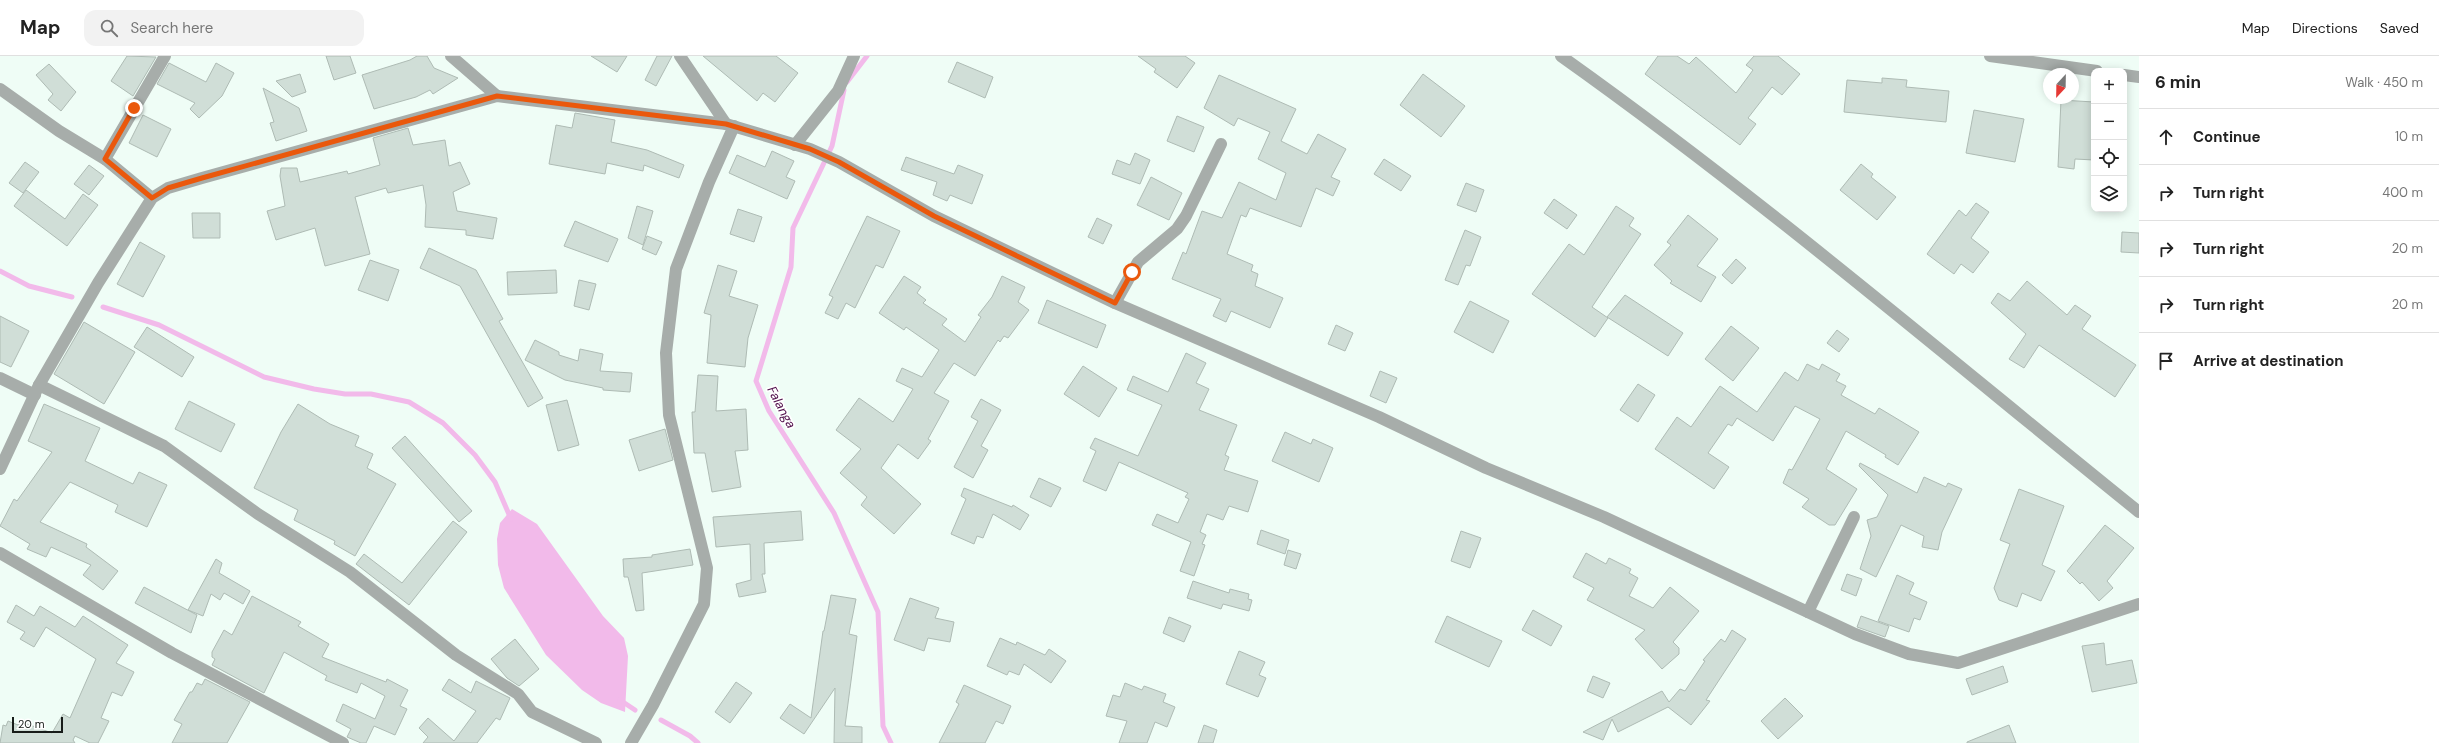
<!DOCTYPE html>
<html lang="en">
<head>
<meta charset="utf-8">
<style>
	:root { --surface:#fff; --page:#f2f2f2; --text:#222; --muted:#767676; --line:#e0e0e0 }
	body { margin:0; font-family:"DM Sans",sans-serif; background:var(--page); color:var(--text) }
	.controls { position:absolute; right:12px; top:12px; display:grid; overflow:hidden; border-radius:8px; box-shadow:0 2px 10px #0003 }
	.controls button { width:36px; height:36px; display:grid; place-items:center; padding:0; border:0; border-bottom:1px solid var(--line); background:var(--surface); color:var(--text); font:20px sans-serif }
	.compass { position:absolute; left:2043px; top:12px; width:36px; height:36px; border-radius:50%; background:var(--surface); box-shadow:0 2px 10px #0003; rotate:202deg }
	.scale { position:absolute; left:12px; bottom:10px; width:51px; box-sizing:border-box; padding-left:4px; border:2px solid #171c19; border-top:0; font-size:11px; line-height:14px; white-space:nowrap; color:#171c19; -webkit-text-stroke:3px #fff; paint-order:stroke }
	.stop { position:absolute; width:12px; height:12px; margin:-9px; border:3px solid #ea580c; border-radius:50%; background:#fff }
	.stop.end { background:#ea580c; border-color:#fff; box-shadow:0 1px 4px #0008 }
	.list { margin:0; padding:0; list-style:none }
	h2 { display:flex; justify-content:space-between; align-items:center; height:52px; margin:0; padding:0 16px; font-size:17px }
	h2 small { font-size:13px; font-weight:400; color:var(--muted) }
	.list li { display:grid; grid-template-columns:26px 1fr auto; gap:12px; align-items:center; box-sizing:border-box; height:56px; padding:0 16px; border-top:1px solid var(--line) }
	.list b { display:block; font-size:15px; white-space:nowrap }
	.list em { font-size:13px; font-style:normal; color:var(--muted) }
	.icon { flex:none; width:22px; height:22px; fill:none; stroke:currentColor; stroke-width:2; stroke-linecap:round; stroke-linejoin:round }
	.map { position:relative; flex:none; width:2139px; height:687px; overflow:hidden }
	header { display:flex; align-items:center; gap:24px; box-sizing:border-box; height:56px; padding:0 20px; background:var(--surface); border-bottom:1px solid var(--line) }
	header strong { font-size:19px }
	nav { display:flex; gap:22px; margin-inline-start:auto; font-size:14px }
	.search { width:280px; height:36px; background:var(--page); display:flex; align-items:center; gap:10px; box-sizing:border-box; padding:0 14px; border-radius:12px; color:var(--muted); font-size:15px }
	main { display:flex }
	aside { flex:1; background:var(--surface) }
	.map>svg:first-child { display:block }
	.water { fill:#f2baea }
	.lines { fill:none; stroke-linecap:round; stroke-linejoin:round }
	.stream { stroke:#f2baea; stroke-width:5 }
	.building { fill:#d0ded7; stroke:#aebbb4 }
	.minor { stroke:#a7adaa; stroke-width:12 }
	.route { stroke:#ea580c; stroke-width:5 }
	.labels { text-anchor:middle; stroke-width:3.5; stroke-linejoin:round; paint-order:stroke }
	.water-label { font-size:13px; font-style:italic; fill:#500f4b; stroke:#fff }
</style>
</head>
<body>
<header>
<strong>Map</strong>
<div class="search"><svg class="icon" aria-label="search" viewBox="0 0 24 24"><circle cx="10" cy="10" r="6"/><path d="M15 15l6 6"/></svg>Search here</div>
<nav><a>Map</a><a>Directions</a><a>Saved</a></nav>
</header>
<main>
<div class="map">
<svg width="2139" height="687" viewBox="0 0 2139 687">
	<rect width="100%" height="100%" fill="#effdf6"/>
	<polygon class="water" points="512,453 537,468 603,560 624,582 628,600 625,656 601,647 582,634 546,599 504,532 498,509 497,483 500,467"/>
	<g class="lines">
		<g class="stream">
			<polyline points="847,26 867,0"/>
			<polyline points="844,34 832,90 793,172 791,211 756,325 769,355 834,457 878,556 883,670 891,687"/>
			<polyline points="0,215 29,230 72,241"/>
			<polyline points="103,251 159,269 264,321 314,333 345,338 371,338 409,346 443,367 475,399 495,426 511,463"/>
			<polyline points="620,644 635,654"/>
			<polyline points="661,664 690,680 698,687"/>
		</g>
	</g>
	<g class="building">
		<polygon points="127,0 156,1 133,40 111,25"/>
		<polygon points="326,0 350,0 356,17 334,24"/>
		<polygon points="417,0 427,0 434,12 458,22 433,38 430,34 416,41 374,53 362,19 410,4"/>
		<polygon points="591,0 627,0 617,16"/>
		<polygon points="657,0 672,0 656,30 645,24"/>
		<polygon points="703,0 776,0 798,17 775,46 763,37 757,45"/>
		<polygon points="1138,0 1185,0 1195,7 1177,32 1154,16 1156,13"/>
		<polygon points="1658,0 1677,0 1689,8 1696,1 1736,37 1753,14 1746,9 1754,0 1778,0 1800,18 1782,39 1772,31 1748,62 1756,68 1740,89 1645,18"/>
		<polygon points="957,6 993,21 985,42 948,26"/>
		<polygon points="169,7 206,26 216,7 234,17 222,40 199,62 190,53 195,47 157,28"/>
		<polygon points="49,8 76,36 61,55 48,44 53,38 36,19"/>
		<polygon points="300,18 306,36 292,41 276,25"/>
		<polygon points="1423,18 1465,50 1441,81 1400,49"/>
		<polygon points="1219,19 1296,53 1281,85 1307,98 1318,78 1346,93 1331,121 1340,125 1333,140 1316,132 1301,171 1250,152 1246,161 1241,159 1227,198 1253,209 1251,215 1258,218 1255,230 1283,242 1270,272 1231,255 1226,266 1213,260 1221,243 1172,223 1183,196 1186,198 1202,155 1222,162 1239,126 1276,144 1286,117 1258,103 1270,76 1238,62 1234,70 1204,52"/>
		<polygon points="1882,22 1907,24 1906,31 1949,35 1946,66 1844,56 1847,24 1882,27"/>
		<polygon points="263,32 299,52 307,75 276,85 270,67 274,66"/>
		<polygon points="2061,44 2094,46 2094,104 2075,103 2074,113 2058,111"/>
		<polygon points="1974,54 2024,63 2015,106 1966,97"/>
		<polygon points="575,57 615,64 611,86 647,94 684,109 679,122 644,109 643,115 607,107 605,118 549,108 556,69 572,72"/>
		<polygon points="143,59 171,73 157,101 129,87"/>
		<polygon points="1177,60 1204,71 1194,96 1167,85"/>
		<polygon points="408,72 413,89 445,84 449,110 460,106 470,128 453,136 457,155 497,162 493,183 466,179 466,174 425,171 426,149 423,129 388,137 386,132 355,141 370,198 325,210 315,172 276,184 267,155 285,150 280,120 281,112 297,112 300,126 347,115 348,118 380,109 373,82"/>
		<polygon points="772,95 794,105 786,121 795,125 787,143 729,117 737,99 765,111"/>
		<polygon points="1135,97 1150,104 1140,128 1112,118 1117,104 1130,109"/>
		<polygon points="906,101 954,118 958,109 983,119 972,148 950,139 947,145 933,139 937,126 901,114"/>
		<polygon points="1384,103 1411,120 1401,135 1374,118"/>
		<polygon points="25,106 39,116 23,137 9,127"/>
		<polygon points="1861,108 1873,118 1871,121 1896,141 1877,164 1840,134"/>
		<polygon points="89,109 104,120 89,139 74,128"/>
		<polygon points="1151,121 1182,137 1169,164 1137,149"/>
		<polygon points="1466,127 1484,134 1476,156 1457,149"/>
		<polygon points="26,134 65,163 83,138 98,149 67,190 14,150"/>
		<polygon points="1554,143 1577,159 1567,173 1544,157"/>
		<polygon points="1976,147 1989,156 1971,182 1989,196 1973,217 1961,208 1954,218 1927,198 1959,154 1966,160"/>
		<polygon points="637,150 653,155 643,189 628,182"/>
		<polygon points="1616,150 1634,162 1629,170 1641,178 1592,251 1608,262 1595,281 1532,238 1569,188 1584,199"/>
		<polygon points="738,153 762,161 754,186 730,178"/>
		<polygon points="192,157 220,157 220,182 193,182"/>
		<polygon points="1688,159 1718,183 1697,210 1716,221 1701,246 1670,227 1672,225 1654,209 1671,189 1667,186"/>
		<polygon points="867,160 900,175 883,212 876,209 855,252 846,247 838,263 825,257 833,241 829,239"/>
		<polygon points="1097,162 1112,169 1103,188 1088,181"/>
		<polygon points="575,165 618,183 608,206 564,190"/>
		<polygon points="1465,174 1481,181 1470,210 1466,209 1458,229 1445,224"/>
		<polygon points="2122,176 2139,177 2139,197 2121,196"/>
		<polygon points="647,180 662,186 656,199 642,193"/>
		<polygon points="140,186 165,200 143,241 117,228"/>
		<polygon points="429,192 476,214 503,263 499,265 543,342 528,351 460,230 420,212"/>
		<polygon points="1736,203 1746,212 1732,228 1722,219"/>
		<polygon points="370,204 399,214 388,245 358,234"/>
		<polygon points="718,209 737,215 729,240 758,249 748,282 745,311 707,307 711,259 704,257"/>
		<polygon points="556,214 557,237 508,239 507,216"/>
		<polygon points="904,220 921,231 917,237 926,244 923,247 947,263 942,269 965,286 981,261 978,259 992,241 1002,220 1025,231 1018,246 1029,254 1008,282 1004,280 1000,286 998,284 975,320 954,307 934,337 949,345 928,383 931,385 918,403 898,388 881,412 921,448 894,478 861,449 867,441 840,417 861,393 836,374 859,342 893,366 913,333 896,325 902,312 922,321 939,294 906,271 904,274 879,257"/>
		<polygon points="579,224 596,228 589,254 574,250"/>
		<polygon points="2027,225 2067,259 2075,249 2091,260 2082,273 2136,309 2115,341 2039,289 2024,312 2009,303 2026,278 1991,247 1998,237 2010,245"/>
		<polygon points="1625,239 1683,277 1668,300 1607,261"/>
		<polygon points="1047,244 1106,269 1097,292 1038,267"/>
		<polygon points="1470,245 1509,265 1493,297 1454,276"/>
		<polygon points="0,260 29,275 11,311 0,306"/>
		<polygon points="84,266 135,296 104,348 54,318"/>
		<polygon points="1336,269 1353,277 1345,295 1328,288"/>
		<polygon points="1731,270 1759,292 1733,325 1705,303"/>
		<polygon points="147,271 194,301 182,321 134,291"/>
		<polygon points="1837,274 1849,283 1839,296 1827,287"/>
		<polygon points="535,284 559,296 559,299 578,305 580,293 603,298 600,315 632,317 630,336 603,334 603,332 565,324 525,304"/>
		<polygon points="1186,297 1206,307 1196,327 1209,333 1199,354 1237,369 1225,399 1229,401 1224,414 1258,425 1248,456 1229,450 1223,464 1207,458 1200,476 1206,479 1202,488 1205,489 1194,520 1180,515 1191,486 1152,469 1157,458 1178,467 1189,443 1185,441 1188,437 1119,406 1106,435 1083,425 1096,395 1090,392 1095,382 1138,400 1162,349 1127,334 1133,320 1168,336"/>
		<polygon points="1807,308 1819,314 1822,308 1840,318 1836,325 1846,330 1841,339 1875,358 1879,352 1919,376 1898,409 1885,401 1886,399 1846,375 1826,413 1857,433 1835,469 1829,469 1802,451 1809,443 1783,427 1789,413 1792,414 1820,363 1795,350 1773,385 1737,362 1732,370 1728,368 1708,397 1729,411 1714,433 1655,393 1677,361 1691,371 1720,330 1757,356 1785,316 1798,325"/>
		<polygon points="1083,310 1117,332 1099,361 1064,338"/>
		<polygon points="1380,315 1397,322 1386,347 1370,340"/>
		<polygon points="698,319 718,320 716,355 746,353 748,394 735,395 741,431 712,436 705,397 694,397 692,356 695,356"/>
		<polygon points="1638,328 1655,339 1638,366 1620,354"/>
		<polygon points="981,343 1001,354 981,390 988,394 973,422 954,411 978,365 971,361"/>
		<polygon points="567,344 579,389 558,395 546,349"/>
		<polygon points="189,345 235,368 221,396 175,373"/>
		<polygon points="44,348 100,372 85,405 133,428 139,416 167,429 147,471 115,456 118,449 70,426 40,466 87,488 86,491 118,515 103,534 83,519 91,509 51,491 46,501 27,493 30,488 0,470 14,443 17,445 52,396 28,385"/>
		<polygon points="298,348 330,368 359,380 355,390 373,398 367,412 396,428 355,500 334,488 335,485 294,464 298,454 254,432 281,376"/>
		<polygon points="665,373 673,404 639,415 629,384"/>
		<polygon points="1285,376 1311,388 1313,383 1333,392 1319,426 1272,405"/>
		<polygon points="405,380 472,455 459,466 392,392"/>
		<polygon points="1860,407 1917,437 1924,421 1946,431 1948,427 1962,433 1942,476 1938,494 1922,491 1924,480 1901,469 1876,521 1860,513 1871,480 1867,464 1877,461 1888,439 1859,410"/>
		<polygon points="1039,422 1061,432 1051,451 1030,441"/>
		<polygon points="964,432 1012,451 1013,449 1029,459 1020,474 993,458 983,482 977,480 974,488 951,478 966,443 961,440"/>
		<polygon points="2019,433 2064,450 2042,509 2055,515 2041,545 2022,537 2017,551 1999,544 1994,532 2010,488 2000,484"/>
		<polygon points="801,455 803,484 764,487 765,518 762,518 766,536 739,541 736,528 751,524 750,488 716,491 713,461"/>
		<polygon points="453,465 467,476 409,549 356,508 364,498 402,527"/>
		<polygon points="2105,469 2134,492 2107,525 2113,532 2099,545 2082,526 2080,528 2067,515"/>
		<polygon points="1261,474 1289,484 1285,498 1257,488"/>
		<polygon points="1461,475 1481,482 1470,512 1451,505"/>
		<polygon points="690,493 693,509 642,517 644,554 636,555 628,521 624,521 623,503 652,501 652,499"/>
		<polygon points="1288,494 1301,498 1296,513 1284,509"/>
		<polygon points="1586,497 1606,508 1609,502 1631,513 1629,517 1638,522 1629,540 1653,552 1670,531 1699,555 1673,586 1679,592 1679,598 1662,613 1635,583 1645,574 1587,544 1594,532 1573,521"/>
		<polygon points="216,503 222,507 219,517 250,535 243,548 224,537 220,544 211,538 203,560 188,554"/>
		<polygon points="1847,518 1862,523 1856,540 1841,534"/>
		<polygon points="1897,519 1914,527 1909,538 1927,546 1920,564 1914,562 1909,576 1878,565"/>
		<polygon points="1193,525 1229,537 1230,533 1249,538 1248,543 1252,544 1249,555 1223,548 1221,553 1187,542"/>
		<polygon points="144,531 197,559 191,577 135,547"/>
		<polygon points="831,539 856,543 849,578 857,580 845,670 862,671 862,687 834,687 835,632 804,678 780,662 790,648 811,662 823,575 824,575"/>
		<polygon points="252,540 301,566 298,570 329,588 322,601 386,626 387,623 408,634 400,650 407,653 395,679 374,670 366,687 361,687 347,681 351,673 336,665 343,648 375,663 385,640 361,627 357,637 325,624 327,620 284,596 264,637 212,609 215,603 212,601 212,596 224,574 232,579"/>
		<polygon points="910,542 939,552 935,562 954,566 950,586 928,582 924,595 894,584"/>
		<polygon points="16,549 34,560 40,550 75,571 83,560 128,589 116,607 134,616 122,640 112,636 101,662 109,665 98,687 90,687 75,680 73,684 75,687 0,687 3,669 6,670 8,665 18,669 19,665 52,677 63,658 70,662 96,603 46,571 34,591 20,583 25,576 7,566"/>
		<polygon points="1533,554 1562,570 1551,590 1522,574"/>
		<polygon points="1447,560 1502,585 1489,611 1435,586"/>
		<polygon points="1861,560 1889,570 1885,581 1857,571"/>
		<polygon points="1169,561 1191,570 1184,586 1163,577"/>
		<polygon points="1732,574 1746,583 1706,644 1710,645 1691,669 1668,651 1618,676 1612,663 1603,684 1583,676 1662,635 1669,646 1680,633 1685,635 1705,605 1703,604 1721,583 1725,586"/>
		<polygon points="1000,582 1016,589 1017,586 1045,599 1049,593 1066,605 1051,627 1024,608 1019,619 1009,615 1007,619 987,610"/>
		<polygon points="515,583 539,613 519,630 507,622 491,603"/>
		<polygon points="2104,587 2106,609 2132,604 2137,627 2092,636 2082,590"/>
		<polygon points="1239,595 1265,606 1259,619 1266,622 1258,641 1226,628"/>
		<polygon points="2003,610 2008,626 1972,639 1966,623"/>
		<polygon points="1593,620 1610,627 1603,642 1587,635"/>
		<polygon points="205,623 250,646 227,687 172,687 182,668 174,664 190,636 192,636 197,627 202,629"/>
		<polygon points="449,623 471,637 476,625 510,642 500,664 496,662 477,687 423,687 428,681 419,672 428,662 454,685 476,655 442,634"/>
		<polygon points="736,626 752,637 730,667 715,656"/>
		<polygon points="1125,627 1142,634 1144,630 1166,638 1163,646 1175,651 1167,671 1155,666 1147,687 1119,687 1127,665 1106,660 1113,639 1120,641"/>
		<polygon points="964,629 1011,650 1003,668 996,665 985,687 939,687 959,648 956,646"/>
		<polygon points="1785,642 1803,660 1778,683 1761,665"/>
		<polygon points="1204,669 1217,674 1213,687 1198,687"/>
		<polygon points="2009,669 2016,687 1967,687 1967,686"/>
	</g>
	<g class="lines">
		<g class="minor">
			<polyline points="451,0 497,40"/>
			<polyline points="680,0 726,68"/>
			<path d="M1561,0C1761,142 1948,302 2139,456"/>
			<polyline points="1990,0 2097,15"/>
			<polyline points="2124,19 2139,21"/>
			<polyline points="0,33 59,75 105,103"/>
			<polyline points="795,89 838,35 854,0"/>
			<polyline points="152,142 105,103 165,0"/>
			<polyline points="1115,247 1138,206 1177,173 1186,160 1221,88"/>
			<polyline points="0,322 35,339"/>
			<polyline points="39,329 164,390 258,458 350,516 456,599 518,638 532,656 596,687"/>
			<polyline points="0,413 39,329 98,227 152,142 168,132 202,122 497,40 726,68 810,93 839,106 934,160 1115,247 1379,361 1486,412 1604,461 1855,578 1909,598 1958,607 2139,548"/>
			<polyline points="0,497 172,597 343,687"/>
			<polyline points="1808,556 1854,461"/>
			<polyline points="631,687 653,649 704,548 707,512 669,359 666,297 676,213 709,126 734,70"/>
		</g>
	</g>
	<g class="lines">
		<polyline class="route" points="134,52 105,103 152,142 168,132 202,122 497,40 726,68 810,93 839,106 934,160 1115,247 1132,216"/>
	</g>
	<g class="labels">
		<g class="water-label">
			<text transform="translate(782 351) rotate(62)" y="5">Falanga</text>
		</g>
	</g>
</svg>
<div class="controls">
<button>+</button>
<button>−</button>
<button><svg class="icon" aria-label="locate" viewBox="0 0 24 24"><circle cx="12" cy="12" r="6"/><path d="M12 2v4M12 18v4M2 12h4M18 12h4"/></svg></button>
<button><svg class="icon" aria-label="layers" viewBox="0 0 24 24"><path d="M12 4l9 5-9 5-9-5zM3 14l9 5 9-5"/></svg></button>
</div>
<svg class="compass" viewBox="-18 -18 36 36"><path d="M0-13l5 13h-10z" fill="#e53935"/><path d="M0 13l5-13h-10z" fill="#767676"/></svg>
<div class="scale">20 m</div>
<div class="stop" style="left:1132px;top:216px"></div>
<div class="stop end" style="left:134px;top:52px"></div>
</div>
<aside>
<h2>6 min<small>Walk · 450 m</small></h2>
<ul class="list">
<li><svg class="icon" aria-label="ahead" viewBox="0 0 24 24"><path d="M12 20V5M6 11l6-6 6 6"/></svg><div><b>Continue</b></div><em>10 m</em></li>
<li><svg class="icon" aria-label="right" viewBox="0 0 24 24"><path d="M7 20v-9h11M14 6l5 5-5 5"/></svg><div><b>Turn right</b></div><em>400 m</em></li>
<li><svg class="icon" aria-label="right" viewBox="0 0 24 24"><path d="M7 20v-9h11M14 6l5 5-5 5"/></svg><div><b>Turn right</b></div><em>20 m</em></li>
<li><svg class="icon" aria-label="right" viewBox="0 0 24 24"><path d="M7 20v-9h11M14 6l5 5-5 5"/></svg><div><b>Turn right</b></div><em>20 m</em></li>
<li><svg class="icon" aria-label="arrive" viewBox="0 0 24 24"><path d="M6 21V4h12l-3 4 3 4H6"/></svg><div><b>Arrive at destination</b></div></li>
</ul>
</aside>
</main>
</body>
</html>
